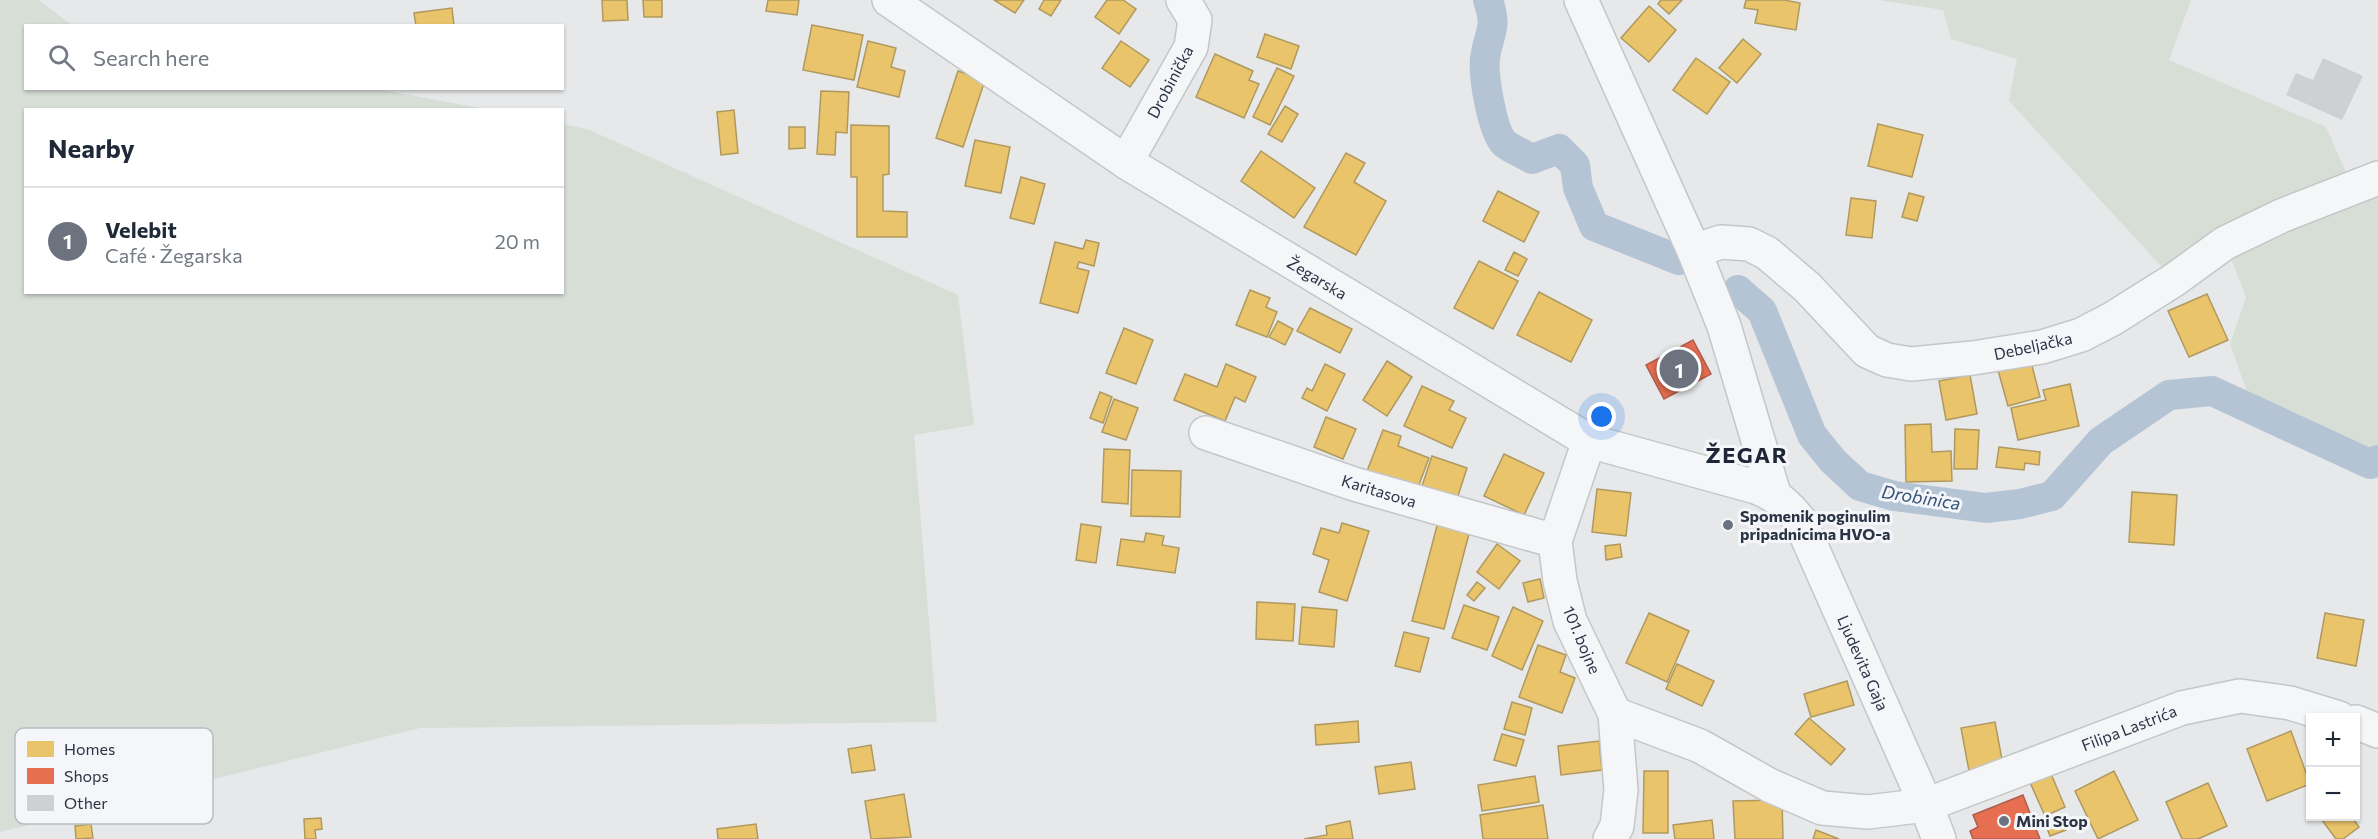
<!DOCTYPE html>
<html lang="en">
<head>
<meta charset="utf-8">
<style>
	:root { --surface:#fff; --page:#f2f2f3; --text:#1f2937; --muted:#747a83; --line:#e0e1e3; --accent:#6c737f }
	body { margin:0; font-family:Commissioner,sans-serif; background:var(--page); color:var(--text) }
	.controls { position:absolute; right:18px; bottom:18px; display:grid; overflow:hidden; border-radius:0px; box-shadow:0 2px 4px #0004 }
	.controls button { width:54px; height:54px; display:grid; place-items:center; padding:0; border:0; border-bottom:2px solid var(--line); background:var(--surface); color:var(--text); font:30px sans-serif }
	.you { position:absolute; left:1602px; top:417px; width:21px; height:21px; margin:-15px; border:4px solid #fff; border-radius:50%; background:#1a73e8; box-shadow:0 0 0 9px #1a73e833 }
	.badge { display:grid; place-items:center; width:39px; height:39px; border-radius:50%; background:var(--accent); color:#fff; font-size:20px; font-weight:700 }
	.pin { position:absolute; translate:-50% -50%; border:3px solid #fff; box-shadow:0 2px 6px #0006 }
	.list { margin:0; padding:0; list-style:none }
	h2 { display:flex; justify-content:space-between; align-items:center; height:78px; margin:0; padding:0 24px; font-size:26px }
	h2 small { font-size:20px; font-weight:400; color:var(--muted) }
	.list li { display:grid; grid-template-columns:39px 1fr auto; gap:18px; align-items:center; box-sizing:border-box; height:108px; padding:0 24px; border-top:2px solid var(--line) }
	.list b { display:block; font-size:22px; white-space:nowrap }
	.list p { margin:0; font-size:20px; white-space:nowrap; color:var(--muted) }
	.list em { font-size:20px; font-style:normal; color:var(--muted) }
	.icon { flex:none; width:33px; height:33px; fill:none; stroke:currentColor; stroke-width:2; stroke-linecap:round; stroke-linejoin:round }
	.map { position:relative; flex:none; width:2378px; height:839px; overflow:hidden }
	.search { position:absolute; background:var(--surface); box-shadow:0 2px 4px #0004; left:24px; top:24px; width:540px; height:66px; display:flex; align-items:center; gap:15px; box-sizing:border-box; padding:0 21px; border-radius:0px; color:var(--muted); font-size:22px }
	.panel { position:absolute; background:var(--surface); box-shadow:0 2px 4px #0004; left:24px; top:108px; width:540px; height:186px; border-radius:0px }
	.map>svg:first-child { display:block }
	.green { fill:#d6ded6 }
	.homes { fill:#e9c46a; stroke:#b0995f; stroke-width:1.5 }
	.shops { fill:#e76f51; stroke:#af5d4d; stroke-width:1.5 }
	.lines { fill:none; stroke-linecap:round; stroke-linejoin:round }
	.stream { stroke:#b4c4d5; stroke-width:8 }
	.canal { stroke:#b4c4d5; stroke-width:30 }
	.building { fill:#ced0d3 }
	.minor-casing { stroke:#c4c6c8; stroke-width:36 }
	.minor { stroke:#f5f6f7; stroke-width:33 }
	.poi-dot { fill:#6c737f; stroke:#f4f6f9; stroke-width:2 }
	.labels { text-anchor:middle; stroke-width:6; stroke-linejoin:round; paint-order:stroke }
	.street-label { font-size:16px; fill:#2b3445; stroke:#f4f6f9 }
	.poi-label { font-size:16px; font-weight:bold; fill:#2b3445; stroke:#f4f6f9; text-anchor:start }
	.water-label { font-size:18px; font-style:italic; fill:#34527a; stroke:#f4f6f9 }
	.district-label { font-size:22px; font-weight:bold; letter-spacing:1.5px; fill:#1d2536; stroke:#f4f6f9 }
	.key { fill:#f4f6f9; stroke:#b8bcc3; stroke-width:1.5 }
	.key-label { font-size:16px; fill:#2b3445 }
</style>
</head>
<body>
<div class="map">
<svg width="2378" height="839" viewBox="0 0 2378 839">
	<rect width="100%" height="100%" fill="#e6e8ea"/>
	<g class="green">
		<polygon points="0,0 38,0 72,25 26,26 26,88 372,88 485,109 26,110 26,292 562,292 563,124 587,129 958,295 974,425 914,435 937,722 420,728 0,832"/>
		<polygon points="1879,0 2191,0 2169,60 2326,127 2353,188 2378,178 2378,460 2370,464 2253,409 2230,344 2246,297 2225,243 2174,280 2009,101 2017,59 1951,39 1943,10"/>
	</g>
	<g class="homes">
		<polygon points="602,0 627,0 628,20 603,21"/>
		<polygon points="643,0 662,0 662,17 644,17"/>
		<polygon points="768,0 799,0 797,15 766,11"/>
		<polygon points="994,0 1024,0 1015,13"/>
		<polygon points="1044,0 1061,0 1051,16 1039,9"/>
		<polygon points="1107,0 1123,0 1136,9 1119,34 1095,17"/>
		<polygon points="1661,0 1682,0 1669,14 1658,4"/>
		<polygon points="1746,0 1784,0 1800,3 1796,30 1755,23 1758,10 1744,8"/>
		<polygon points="1649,6 1676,30 1649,62 1621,38"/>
		<polygon points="452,8 454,26 416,26 414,13"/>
		<polygon points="812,25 863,35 854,80 803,70"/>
		<polygon points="1265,34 1299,46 1291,69 1257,57"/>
		<polygon points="1743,39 1761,54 1737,83 1719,68"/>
		<polygon points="868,41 896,48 891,67 905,71 899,97 857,87"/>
		<polygon points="1121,41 1149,60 1130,87 1102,68"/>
		<polygon points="1215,54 1253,71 1249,80 1259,84 1244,118 1196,97"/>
		<polygon points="1696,58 1730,82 1707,114 1673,90"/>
		<polygon points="1277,68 1294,76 1270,125 1253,117"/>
		<polygon points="958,71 985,80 963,147 936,138"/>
		<polygon points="821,91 849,92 847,133 836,132 835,155 817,154"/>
		<polygon points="1285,106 1298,114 1282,142 1268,134"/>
		<polygon points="734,110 738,153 721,155 717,112"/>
		<polygon points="1878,124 1923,135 1912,177 1868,166"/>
		<polygon points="851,125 889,126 889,174 883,175 883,211 907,212 907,237 857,237 857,177 851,177"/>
		<polygon points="789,127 805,127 805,148 789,149"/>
		<polygon points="975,140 1010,147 1001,193 965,186"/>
		<polygon points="1261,151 1315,188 1294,218 1241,181"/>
		<polygon points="1346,153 1365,163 1354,182 1386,201 1356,255 1304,227"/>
		<polygon points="1021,177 1045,184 1034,224 1010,218"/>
		<polygon points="1498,191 1539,212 1524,242 1483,221"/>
		<polygon points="1909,193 1924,197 1917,221 1902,217"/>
		<polygon points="1851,198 1876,201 1872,238 1846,235"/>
		<polygon points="1086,240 1099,243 1094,266 1079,262 1077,268 1089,271 1078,313 1040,303 1055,242 1083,249"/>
		<polygon points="1514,252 1527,259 1518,276 1505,270"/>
		<polygon points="1479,261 1518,281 1493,329 1454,308"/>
		<polygon points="1250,290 1270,298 1266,307 1277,312 1267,337 1236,325"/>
		<polygon points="1539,292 1592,320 1571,362 1517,335"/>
		<polygon points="2207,294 2228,340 2189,357 2168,311"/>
		<polygon points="1310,308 1352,329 1340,353 1297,331"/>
		<polygon points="1278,321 1293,329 1285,345 1269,337"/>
		<polygon points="1124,328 1153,340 1136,384 1106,373"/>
		<polygon points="2029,354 2040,397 2008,406 1996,363"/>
		<polygon points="1387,361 1412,377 1387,416 1363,400"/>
		<polygon points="1226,364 1256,377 1245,402 1235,397 1225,421 1174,400 1185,374 1217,387"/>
		<polygon points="1325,364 1345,374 1327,411 1302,398 1307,388 1312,391"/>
		<polygon points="1970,375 1977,414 1946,420 1939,381"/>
		<polygon points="2070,384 2079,426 2018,440 2011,408 2046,400 2043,390"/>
		<polygon points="1422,386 1454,401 1449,410 1466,418 1452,448 1404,426"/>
		<polygon points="1100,392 1112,397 1103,423 1090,418"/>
		<polygon points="1114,399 1138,408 1126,440 1102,432"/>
		<polygon points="1326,417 1356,429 1343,459 1314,447"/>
		<polygon points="1931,424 1932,452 1951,451 1952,481 1906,482 1905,425"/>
		<polygon points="1955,429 1979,430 1977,469 1954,469"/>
		<polygon points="1383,430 1401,436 1398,446 1429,458 1417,490 1367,471"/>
		<polygon points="1999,447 2040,452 2039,465 2025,463 2024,470 1996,467"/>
		<polygon points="1104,449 1130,450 1128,504 1102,502"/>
		<polygon points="1504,454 1544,473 1524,515 1484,496"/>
		<polygon points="1432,456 1467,468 1457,499 1422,486"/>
		<polygon points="1132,470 1181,471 1180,517 1131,516"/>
		<polygon points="1597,489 1631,493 1626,536 1592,532"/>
		<polygon points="2132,492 2177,495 2174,545 2129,542"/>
		<polygon points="1438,522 1470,530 1444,629 1412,621"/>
		<polygon points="1342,523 1369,531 1347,601 1319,592 1329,560 1313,554 1321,528 1339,533"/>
		<polygon points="1081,524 1101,527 1096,563 1076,560"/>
		<polygon points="1146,533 1164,536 1162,545 1179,548 1175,573 1117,565 1121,539 1144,542"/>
		<polygon points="1497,544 1520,561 1499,589 1477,572"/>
		<polygon points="1620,544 1622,557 1606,560 1605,546"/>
		<polygon points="1540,579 1544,598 1528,602 1523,583"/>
		<polygon points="1477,582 1485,588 1474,601 1467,595"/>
		<polygon points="1257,602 1295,604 1293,641 1256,639"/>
		<polygon points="1464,605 1499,617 1487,650 1452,638"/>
		<polygon points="1302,607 1337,610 1334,647 1299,644"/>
		<polygon points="1513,607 1543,621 1522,670 1492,656"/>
		<polygon points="1649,613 1689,631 1667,682 1626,663"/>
		<polygon points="2325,613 2364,620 2356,666 2317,658"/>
		<polygon points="1404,632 1429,638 1420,672 1395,666"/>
		<polygon points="1538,645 1566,655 1560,672 1575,678 1562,713 1519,697"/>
		<polygon points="1677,664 1714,681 1702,706 1666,689"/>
		<polygon points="1847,681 1854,705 1811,717 1804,694"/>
		<polygon points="1512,702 1532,708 1525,735 1504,729"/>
		<polygon points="1809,718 1845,749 1831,765 1795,734"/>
		<polygon points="1358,721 1359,742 1316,745 1315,725"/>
		<polygon points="1995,722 2003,765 1969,771 1961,728"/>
		<polygon points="2291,731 2310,784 2267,801 2247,749"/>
		<polygon points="1502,734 1524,740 1516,766 1494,760"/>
		<polygon points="1599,741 1602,770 1561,775 1558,746"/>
		<polygon points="871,745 875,770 852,773 848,749"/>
		<polygon points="1411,762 1415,789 1379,794 1375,767"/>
		<polygon points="2049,769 2065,807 2045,816 2028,778"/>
		<polygon points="1644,771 1668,771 1668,833 1643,833"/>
		<polygon points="2114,771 2138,820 2098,839 2075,791"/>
		<polygon points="1535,776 1539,802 1482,811 1478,785"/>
		<polygon points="2208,783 2227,826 2198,839 2182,839 2166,802"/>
		<polygon points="904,794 911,837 871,839 865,801"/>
		<polygon points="1782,800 1783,839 1735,839 1733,801"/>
		<polygon points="1543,805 1548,839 1483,839 1480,815"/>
		<polygon points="2319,816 2351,816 2359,827 2343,839 2336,839"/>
		<polygon points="321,818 322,829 315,830 316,839 305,839 304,819"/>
		<polygon points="1712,820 1714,839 1675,839 1673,825"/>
		<polygon points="1350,821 1353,839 1304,839 1327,835 1326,826"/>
		<polygon points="2063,822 2066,830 2050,836 2047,828"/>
		<polygon points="91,824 93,838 76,839 75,826"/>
		<polygon points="756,824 758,839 718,839 717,829"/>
		<polygon points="1816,830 1839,839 1813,839"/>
	</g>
	<g class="shops">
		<polygon points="1693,340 1711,374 1664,399 1646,365"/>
		<polygon points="2023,795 2040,839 1973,839 1970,831 1978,827 1973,815"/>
	</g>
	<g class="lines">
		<polyline class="stream" points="2370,464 2378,473"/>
		<g class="canal">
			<path d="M1488,0C1498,30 1489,30 1485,58C1483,76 1492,130 1504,143C1511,149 1524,154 1532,159L1559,149L1575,165L1578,188L1594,226L1679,260"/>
			<polyline points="1738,290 1762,311 1812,435 1833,461 1860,486 1894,496 1986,508 2020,504 2052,496 2101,441 2169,395 2212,391 2370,464 2378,460"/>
		</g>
	</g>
	<polygon class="building" points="2323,58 2363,76 2342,120 2286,95 2296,73 2313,80"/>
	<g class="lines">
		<defs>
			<g id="minor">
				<path d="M889,0L1126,162L1589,441L1756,487C1776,495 1787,504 1800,521L1926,805L1939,839"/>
				<polyline points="1581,0 1694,251 1724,326 1774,494"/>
				<polyline points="1126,162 1191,47 1195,20 1183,0"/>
				<polyline points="1694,251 1721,242 1749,244 1767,253 1807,287 1867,351 1887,360 1911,364 1973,358 2042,347 2081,335 2112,319 2174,280 2225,243 2281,216 2378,178"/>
				<polyline points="1206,433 1354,484 1555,541"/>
				<polyline points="1589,441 1555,541 1560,581 1570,621 1615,714 1621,790 1617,826 1610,839"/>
				<polyline points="1615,714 1700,746 1769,785 1822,808 1868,812 1926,805 2182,708 2240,696 2290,703 2339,718"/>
				<polyline points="2356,722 2378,731"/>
			</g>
		</defs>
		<use href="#minor" class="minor-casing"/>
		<use href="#minor" class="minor"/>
	</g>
	<g class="poi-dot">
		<circle cx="1728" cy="525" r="6"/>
		<circle cx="2004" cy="821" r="6"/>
	</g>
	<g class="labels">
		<g class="street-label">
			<text transform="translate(1170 82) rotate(-62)" y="6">Drobinička</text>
			<text transform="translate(1317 278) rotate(31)" y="6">Žegarska</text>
			<text transform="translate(2033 346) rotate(-12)" y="6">Debeljačka</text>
			<text transform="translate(1379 491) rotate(17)" y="6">Karitasova</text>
			<text transform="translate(1582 640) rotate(67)" y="6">101. bojne</text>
			<text transform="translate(1863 663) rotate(66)" y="6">Ljudevita Gaja</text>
			<text transform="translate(2129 728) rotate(-21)" y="6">Filipa Lastrića</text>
		</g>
		<g class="poi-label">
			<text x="1740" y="522">Spomenik poginulim<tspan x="1740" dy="18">pripadnicima HVO-a</tspan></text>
			<text x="2016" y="827">Mini Stop</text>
		</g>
		<g class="water-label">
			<text transform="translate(1921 498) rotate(9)" y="6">Drobinica</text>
		</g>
		<g class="district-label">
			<text x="1747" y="463">ŽEGAR</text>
		</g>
	</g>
	<rect x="15" y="728" width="198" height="96" rx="9" class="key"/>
	<rect x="27" y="741" width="27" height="16" fill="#e9c46a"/>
	<rect x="27" y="768" width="27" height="16" fill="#e76f51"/>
	<rect x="27" y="795" width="27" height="16" fill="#ced0d3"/>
	<g class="key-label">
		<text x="64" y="755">Homes</text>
		<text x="64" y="782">Shops</text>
		<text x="64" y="809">Other</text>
	</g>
</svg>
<div class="controls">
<button>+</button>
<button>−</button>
</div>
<div class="you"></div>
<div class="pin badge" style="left:1679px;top:369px">1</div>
<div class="search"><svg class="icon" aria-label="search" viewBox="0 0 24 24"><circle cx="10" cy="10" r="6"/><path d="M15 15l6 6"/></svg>Search here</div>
<section class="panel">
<h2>Nearby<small></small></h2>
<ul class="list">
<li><span class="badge">1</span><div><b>Velebit</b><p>Café · Žegarska</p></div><em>20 m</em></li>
</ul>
</section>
</div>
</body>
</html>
